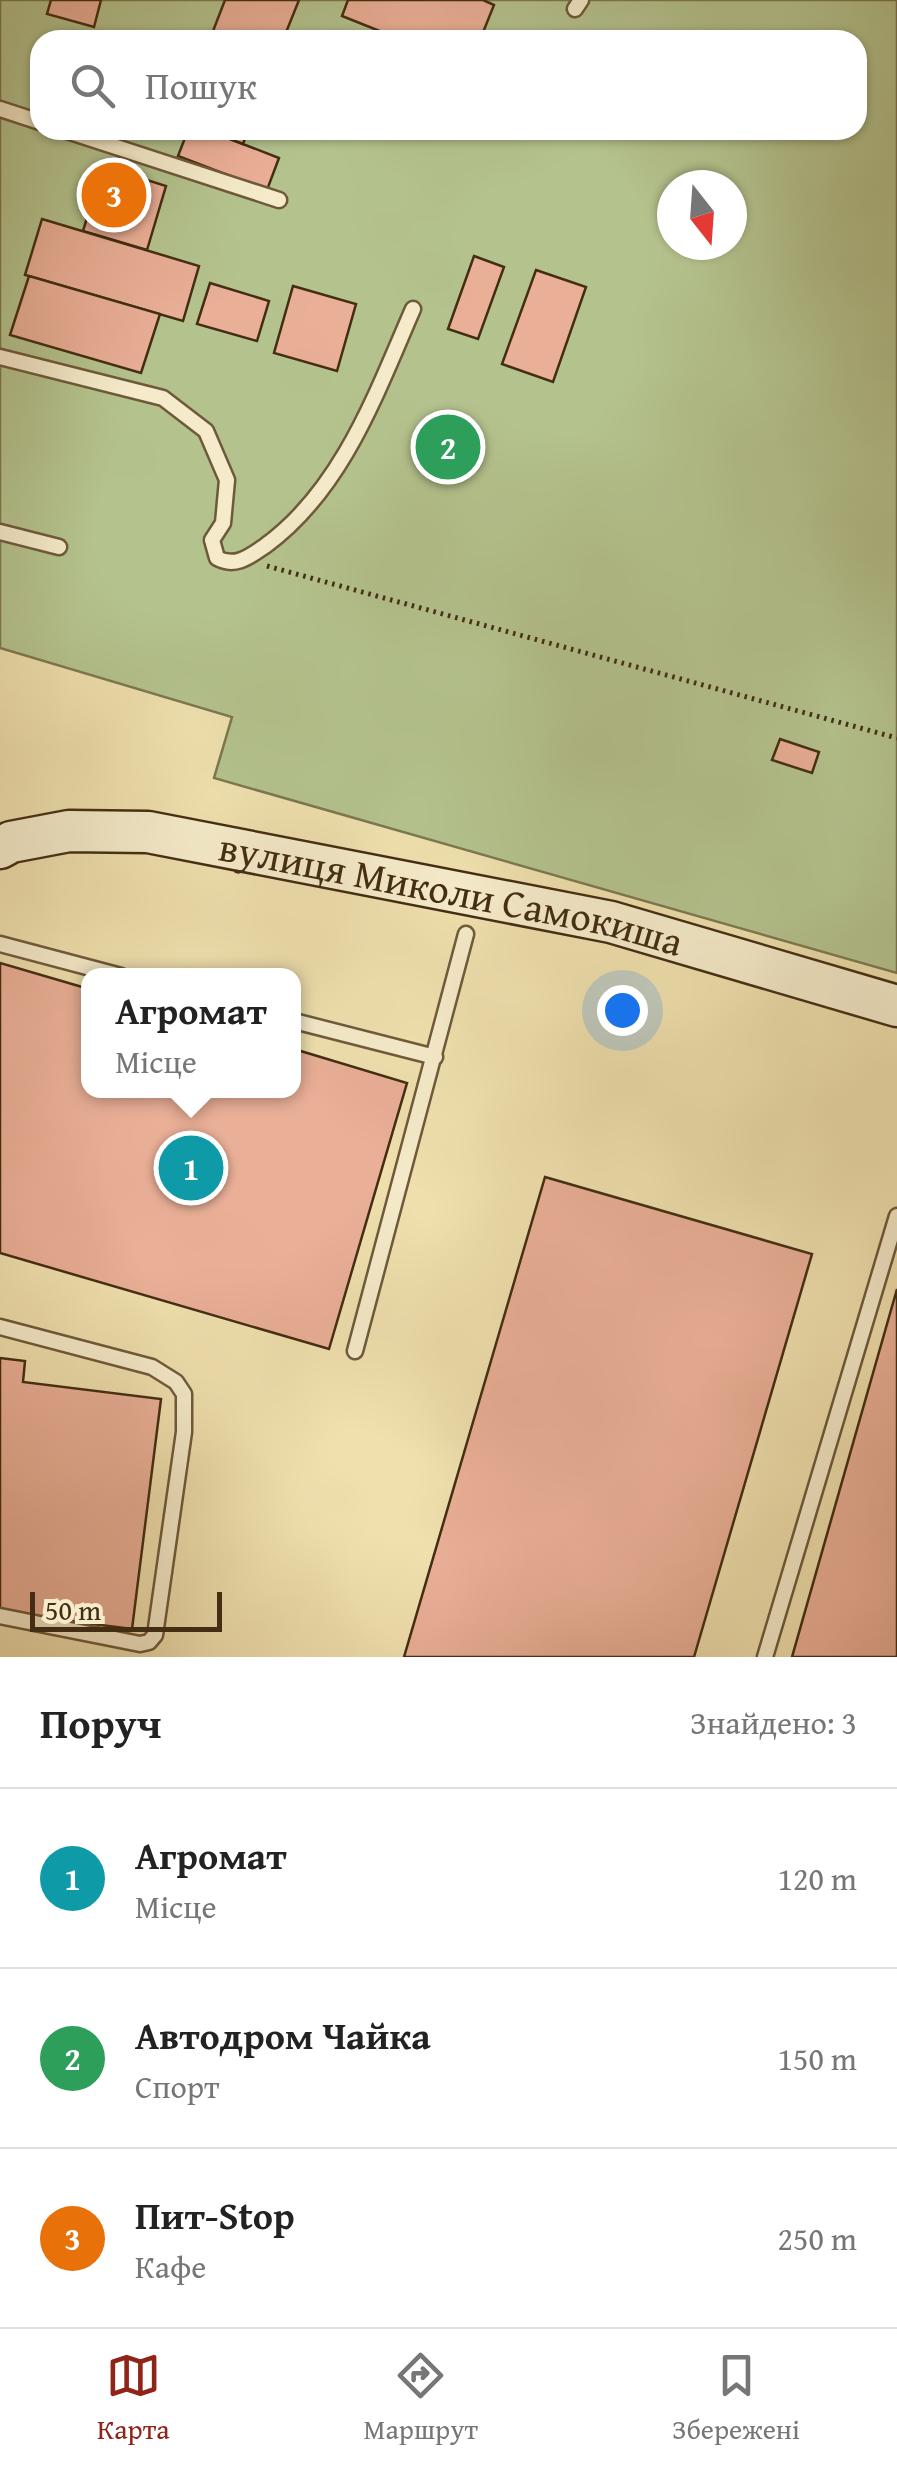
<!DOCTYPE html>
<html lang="uk">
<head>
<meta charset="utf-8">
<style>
	:root { --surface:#fff; --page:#f2f2f2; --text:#222; --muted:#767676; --line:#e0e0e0; --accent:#8f2418 }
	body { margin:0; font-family:"Gentium Book Plus",serif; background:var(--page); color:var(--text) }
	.compass { position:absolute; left:657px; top:170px; width:90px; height:90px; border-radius:50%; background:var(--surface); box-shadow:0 2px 8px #0004; rotate:163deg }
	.scale { position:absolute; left:30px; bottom:25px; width:192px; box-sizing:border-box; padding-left:10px; border:5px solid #432d13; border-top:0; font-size:28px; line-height:35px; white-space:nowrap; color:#432d13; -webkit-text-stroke:8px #f5ebca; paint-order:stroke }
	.you { position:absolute; left:622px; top:1010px; width:35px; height:35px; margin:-25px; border:8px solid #fff; border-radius:50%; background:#1a73e8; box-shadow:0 0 0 15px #1a73e833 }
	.badge { display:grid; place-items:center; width:65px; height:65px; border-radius:50%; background:var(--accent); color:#fff; font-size:32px; font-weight:700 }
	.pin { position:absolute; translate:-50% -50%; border:5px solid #fff; box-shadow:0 2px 10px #0006 }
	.popup { position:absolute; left:81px; top:968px; width:220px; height:130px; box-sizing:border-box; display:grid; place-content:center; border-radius:20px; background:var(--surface); filter:drop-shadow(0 2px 8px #0005); font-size:32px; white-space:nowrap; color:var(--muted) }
	.popup b { font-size:38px; color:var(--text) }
	.popup::after { content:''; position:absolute; left:50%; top:100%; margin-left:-20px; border:20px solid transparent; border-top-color:var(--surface) }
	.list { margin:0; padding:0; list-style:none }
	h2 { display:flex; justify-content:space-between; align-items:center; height:130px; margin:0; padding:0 40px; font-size:42px }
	h2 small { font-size:32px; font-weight:400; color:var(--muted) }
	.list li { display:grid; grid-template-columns:65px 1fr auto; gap:30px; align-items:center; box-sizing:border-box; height:180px; padding:0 40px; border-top:2px solid var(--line) }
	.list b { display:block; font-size:38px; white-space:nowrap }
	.list p { margin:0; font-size:32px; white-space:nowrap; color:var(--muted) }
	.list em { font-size:32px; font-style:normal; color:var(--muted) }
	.icon { flex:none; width:55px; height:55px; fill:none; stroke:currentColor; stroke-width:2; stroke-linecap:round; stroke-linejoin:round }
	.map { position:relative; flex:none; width:897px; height:1657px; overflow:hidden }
	.search { position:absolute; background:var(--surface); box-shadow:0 2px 8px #0004; left:30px; right:30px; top:30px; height:110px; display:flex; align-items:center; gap:25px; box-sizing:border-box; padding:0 35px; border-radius:30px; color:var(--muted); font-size:38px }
	.sheet { height:670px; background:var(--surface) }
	nav { display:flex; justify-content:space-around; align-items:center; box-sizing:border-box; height:140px; border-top:2px solid var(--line); background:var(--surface); font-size:28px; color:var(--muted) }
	nav a { display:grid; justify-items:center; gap:5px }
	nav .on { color:var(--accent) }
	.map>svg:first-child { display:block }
	.green { fill:#b4c38e; stroke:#7c7850; stroke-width:2.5; fill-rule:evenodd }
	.building { fill:#eaaf97; stroke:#432d13; stroke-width:2.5 }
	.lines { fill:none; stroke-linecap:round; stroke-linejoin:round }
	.lane-casing { stroke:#6e5a3a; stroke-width:19 }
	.secondary-casing { stroke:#432d13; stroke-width:45 }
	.path { stroke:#432d13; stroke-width:5; stroke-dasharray:2.5 5; stroke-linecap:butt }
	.lane { stroke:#f5ebca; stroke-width:14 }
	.secondary { stroke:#f5ebca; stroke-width:40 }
	.labels { text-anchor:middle; stroke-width:8; stroke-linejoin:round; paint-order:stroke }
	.street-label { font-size:40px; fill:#432d13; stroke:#f5ebca }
</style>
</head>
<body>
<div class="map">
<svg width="897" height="1657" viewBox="0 0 897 1657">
	<rect width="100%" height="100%" fill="#efe0ae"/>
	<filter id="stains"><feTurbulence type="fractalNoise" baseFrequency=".002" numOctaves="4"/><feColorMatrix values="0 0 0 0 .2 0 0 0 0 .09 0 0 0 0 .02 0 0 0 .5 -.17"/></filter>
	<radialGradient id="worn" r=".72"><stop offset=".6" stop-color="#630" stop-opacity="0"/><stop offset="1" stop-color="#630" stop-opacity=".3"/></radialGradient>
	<path class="green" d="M0,0H897V973L214,778L232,717L0,648ZM40,40H857V130H40ZM672,185H732V245H672Z"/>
	<g class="building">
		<polygon points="51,0 101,0 94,27 47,14"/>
		<polygon points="225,0 299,0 283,40 233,40 213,31"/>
		<polygon points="348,0 483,0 494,5 480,40 402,40 342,16"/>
		<polygon points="188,130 207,130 279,158 267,190 178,156"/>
		<polygon points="207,130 248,130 243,144"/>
		<polygon points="103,166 166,186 147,250 83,231"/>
		<polygon points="42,219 199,266 183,321 25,275"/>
		<polygon points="474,256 504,267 478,339 448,329"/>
		<polygon points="536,270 586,287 553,382 502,364"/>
		<polygon points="29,276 160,314 141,373 10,335"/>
		<polygon points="210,283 269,301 257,341 197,324"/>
		<polygon points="293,286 356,304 337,371 274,353"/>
		<polygon points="780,739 819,752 812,773 772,760"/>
		<polygon points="0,963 89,989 89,1090 294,1090 294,1049 407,1083 329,1349 0,1253"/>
		<polygon points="545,1177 812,1254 694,1657 404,1657"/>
		<polygon points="897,1289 897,1657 792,1657"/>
		<polygon points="0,1358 25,1361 23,1382 161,1399 132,1629 0,1612"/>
	</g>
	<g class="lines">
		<defs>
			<g id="lane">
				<polyline points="575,9 581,0"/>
				<polyline points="0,109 40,122"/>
				<polyline points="64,130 279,200"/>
				<path d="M0,357L163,398L206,431L227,480L223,523L212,540L217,558C235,568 249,557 265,546C342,490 376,394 413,309"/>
				<polyline points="0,532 59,547"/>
				<polyline points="0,944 121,976"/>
				<polyline points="294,1021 435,1057"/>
				<polyline points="0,1327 152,1367 176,1382 184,1394 184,1432 155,1635 149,1642 140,1644 0,1616"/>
				<polyline points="355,1351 466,934"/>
				<polyline points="765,1657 897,1216"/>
			</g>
			<g id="secondary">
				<path id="s1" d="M0,848L11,842L69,831L148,832L611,922L897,1006"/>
			</g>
		</defs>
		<use href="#lane" class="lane-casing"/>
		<use href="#secondary" class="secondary-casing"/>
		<polyline class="path" points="267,566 897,738"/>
		<use href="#lane" class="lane"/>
		<use href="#secondary" class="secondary"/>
	</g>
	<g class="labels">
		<g class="street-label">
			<text dy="14" stroke="none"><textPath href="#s1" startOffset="460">вулиця Миколи Самокиша</textPath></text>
		</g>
	</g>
	<rect width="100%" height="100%" filter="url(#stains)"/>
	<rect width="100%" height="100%" fill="url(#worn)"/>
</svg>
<svg class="compass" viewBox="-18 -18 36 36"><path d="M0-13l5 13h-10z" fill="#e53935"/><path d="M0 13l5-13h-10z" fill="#767676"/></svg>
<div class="scale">50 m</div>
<div class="you"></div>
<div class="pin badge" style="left:191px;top:1168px;background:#0f9aa8">1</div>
<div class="popup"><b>Агромат</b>Місце</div>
<div class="pin badge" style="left:448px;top:447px;background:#2e9e5b">2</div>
<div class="pin badge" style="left:114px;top:195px;background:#e8710a">3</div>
<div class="search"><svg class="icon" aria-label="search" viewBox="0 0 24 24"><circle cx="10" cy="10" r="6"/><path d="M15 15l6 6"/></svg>Пошук</div>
</div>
<section class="sheet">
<h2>Поруч<small>Знайдено: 3</small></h2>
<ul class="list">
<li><span class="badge" style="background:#0f9aa8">1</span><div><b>Агромат</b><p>Місце</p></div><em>120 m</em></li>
<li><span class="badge" style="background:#2e9e5b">2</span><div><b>Автодром Чайка</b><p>Спорт</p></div><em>150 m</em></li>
<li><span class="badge" style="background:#e8710a">3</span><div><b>Пит-Stop</b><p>Кафе</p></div><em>250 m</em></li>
</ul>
</section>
<nav>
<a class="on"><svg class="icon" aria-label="map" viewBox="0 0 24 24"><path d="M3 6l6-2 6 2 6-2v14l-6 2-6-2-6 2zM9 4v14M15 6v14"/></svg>Карта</a>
<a><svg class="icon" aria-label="directions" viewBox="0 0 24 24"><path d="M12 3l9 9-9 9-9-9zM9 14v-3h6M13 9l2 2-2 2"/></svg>Маршрут</a>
<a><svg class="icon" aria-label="saved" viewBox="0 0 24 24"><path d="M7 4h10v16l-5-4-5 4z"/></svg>Збережені</a>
</nav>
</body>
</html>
